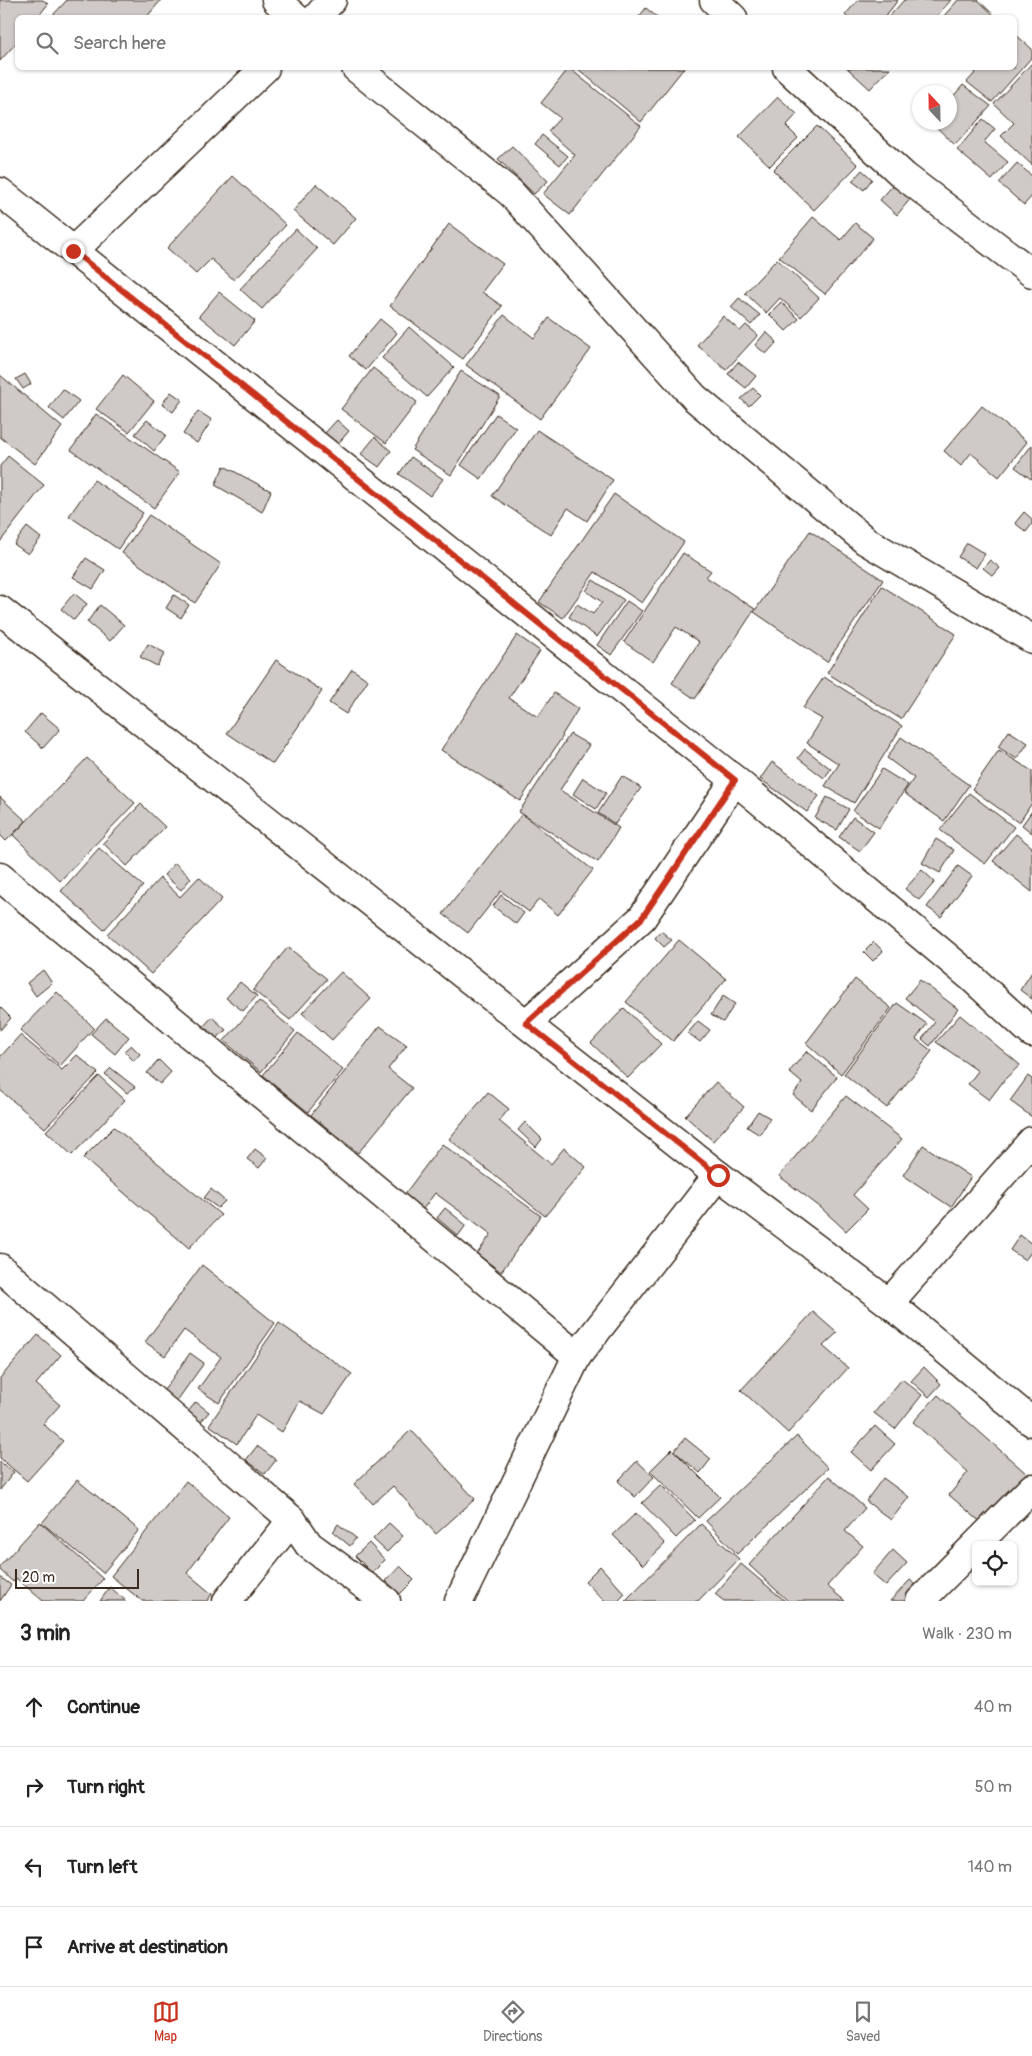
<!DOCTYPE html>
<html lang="en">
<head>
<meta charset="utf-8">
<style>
	:root { --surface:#fff; --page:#f6f6f6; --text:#222; --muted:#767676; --line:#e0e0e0; --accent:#c8321e }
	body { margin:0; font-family:Pangolin,sans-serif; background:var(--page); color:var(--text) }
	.controls { position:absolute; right:15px; bottom:15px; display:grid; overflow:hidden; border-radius:8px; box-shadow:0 1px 4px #0004 }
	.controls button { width:45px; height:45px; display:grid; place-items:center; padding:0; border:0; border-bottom:1px solid var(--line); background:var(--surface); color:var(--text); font:25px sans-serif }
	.compass { position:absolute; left:912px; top:85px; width:45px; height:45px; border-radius:50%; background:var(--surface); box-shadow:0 1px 4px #0004; rotate:338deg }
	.scale { position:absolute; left:15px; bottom:12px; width:124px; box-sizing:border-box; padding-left:5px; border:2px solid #3b2a1e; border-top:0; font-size:14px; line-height:18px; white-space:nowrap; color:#3b2a1e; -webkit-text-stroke:4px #fff; paint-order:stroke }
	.stop { position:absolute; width:15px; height:15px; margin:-11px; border:4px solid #c8321e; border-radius:50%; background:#fff }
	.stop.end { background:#c8321e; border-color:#fff; box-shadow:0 1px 5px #0008 }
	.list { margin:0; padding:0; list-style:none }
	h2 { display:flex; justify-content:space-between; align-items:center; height:65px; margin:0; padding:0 20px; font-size:21px }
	h2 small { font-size:16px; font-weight:400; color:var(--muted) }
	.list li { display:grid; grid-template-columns:32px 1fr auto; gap:15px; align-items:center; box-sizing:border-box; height:80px; padding:0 20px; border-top:1px solid var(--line) }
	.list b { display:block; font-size:19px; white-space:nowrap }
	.list em { font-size:16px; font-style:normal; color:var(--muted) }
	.icon { flex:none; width:28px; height:28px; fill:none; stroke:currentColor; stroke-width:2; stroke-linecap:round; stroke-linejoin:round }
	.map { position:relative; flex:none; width:1032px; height:1601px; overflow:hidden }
	.search { position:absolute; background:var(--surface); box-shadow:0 1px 4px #0004; left:15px; right:15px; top:15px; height:55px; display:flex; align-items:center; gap:12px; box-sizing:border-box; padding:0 18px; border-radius:8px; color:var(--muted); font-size:19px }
	.sheet { height:385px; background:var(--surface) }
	nav { display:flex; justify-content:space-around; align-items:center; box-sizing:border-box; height:70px; border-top:1px solid var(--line); background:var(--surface); font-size:14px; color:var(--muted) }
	nav a { display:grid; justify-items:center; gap:2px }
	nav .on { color:var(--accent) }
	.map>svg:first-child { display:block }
	.building { fill:#cfcac7; stroke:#3b2a1e }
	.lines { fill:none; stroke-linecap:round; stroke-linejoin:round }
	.minor-casing { stroke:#3b2a1e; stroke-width:31 }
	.minor { stroke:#fff; stroke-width:28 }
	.route { stroke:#c8321e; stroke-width:6 }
</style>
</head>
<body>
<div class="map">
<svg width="1032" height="1601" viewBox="0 0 1032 1601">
	<rect width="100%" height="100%" fill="#fff"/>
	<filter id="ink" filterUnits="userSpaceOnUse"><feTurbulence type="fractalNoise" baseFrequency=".02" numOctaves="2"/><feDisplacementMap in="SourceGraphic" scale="10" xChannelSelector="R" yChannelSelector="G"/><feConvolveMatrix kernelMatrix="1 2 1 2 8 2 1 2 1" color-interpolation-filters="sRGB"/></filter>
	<g filter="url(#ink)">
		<g class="building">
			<polygon points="0,0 43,0 48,4 37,18 18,18 18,41 0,61"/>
			<polygon points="67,0 161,0 146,18 55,18 53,15"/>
			<polygon points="858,0 898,0 884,18 848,18 845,15"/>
			<polygon points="904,0 951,0 935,18 888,18"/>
			<polygon points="958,0 978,0 997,18 942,18"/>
			<polygon points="646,8 658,18 638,18"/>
			<polygon points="1014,33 1032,49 1032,57 992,102 967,82 976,72 971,68 1014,68"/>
			<polygon points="1032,63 1032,165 1001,136 1014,123 994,104"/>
			<polygon points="569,68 641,126 570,215 543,194 575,155 548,131 560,118 541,103"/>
			<polygon points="577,68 684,68 641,122"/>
			<polygon points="847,68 890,68 870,89"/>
			<polygon points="963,85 991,106 955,145 931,122 950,122 950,100"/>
			<polygon points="778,97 797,114 786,126 798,138 770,166 739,137"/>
			<polygon points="983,119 995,129 984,142 1008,162 992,180 957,150"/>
			<polygon points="817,126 858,165 814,210 773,170"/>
			<polygon points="542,135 568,156 560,165 535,144"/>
			<polygon points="512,146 548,181 534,194 498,159"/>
			<polygon points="1017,163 1032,176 1032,196 1024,205 999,183"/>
			<polygon points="862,170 872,179 864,190 852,181"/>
			<polygon points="233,176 286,225 234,280 211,259 196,274 167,248"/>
			<polygon points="316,184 356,218 333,245 293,211"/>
			<polygon points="894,184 911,198 897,215 880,200"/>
			<polygon points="813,217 841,240 855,223 873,238 825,294 779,257"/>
			<polygon points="449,224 503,264 482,292 502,306 463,359 390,306"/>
			<polygon points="296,229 317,249 262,309 240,289"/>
			<polygon points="777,259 819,298 801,317 780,298 766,313 745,293"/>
			<polygon points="219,292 255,321 235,345 199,316"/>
			<polygon points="739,298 760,315 751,325 731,307"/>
			<polygon points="781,302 799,319 786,331 769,314"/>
			<polygon points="504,315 534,338 549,318 591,349 540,419 466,365"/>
			<polygon points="723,316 740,331 746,325 758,335 726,370 697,345"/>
			<polygon points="380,319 397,333 366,370 349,356"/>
			<polygon points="409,327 454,367 427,397 382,358"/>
			<polygon points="766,332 777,342 766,354 755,345"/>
			<polygon points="738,362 756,376 746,388 728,374"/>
			<polygon points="373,368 417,402 386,443 341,409"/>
			<polygon points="461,371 500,396 451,475 412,450"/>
			<polygon points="25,374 31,384 23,389 16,379"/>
			<polygon points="0,375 62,427 35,464 0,437"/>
			<polygon points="123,375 154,401 129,432 96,409"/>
			<polygon points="753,388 760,395 749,406 741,399"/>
			<polygon points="63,389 79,401 64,420 49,408"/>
			<polygon points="171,392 182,400 173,412 162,404"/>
			<polygon points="982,406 1027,442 999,477 971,453 961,466 944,451"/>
			<polygon points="198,411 212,420 197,443 183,434"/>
			<polygon points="96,414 180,472 154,508 71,450"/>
			<polygon points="496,414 516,428 481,479 461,465"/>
			<polygon points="147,420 166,435 154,451 135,434"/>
			<polygon points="337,420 349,431 337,445 324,434"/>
			<polygon points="537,430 613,480 587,521 568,508 551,535 492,496"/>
			<polygon points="375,437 391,451 379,467 361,454"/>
			<polygon points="1032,445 1032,478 1031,479 1015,467"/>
			<polygon points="8,456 44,485 0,542 0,466"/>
			<polygon points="411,457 443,479 430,496 399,474"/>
			<polygon points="224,466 271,491 262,512 215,485"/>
			<polygon points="94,480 143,513 118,549 69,516"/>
			<polygon points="614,494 684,542 642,603 595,572 563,618 539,602"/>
			<polygon points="1024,512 1032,519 1032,524 1026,532 1015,523"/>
			<polygon points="149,515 221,564 195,603 122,553"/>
			<polygon points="27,527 41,538 28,554 14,544"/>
			<polygon points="810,531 883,580 827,662 754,612"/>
			<polygon points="967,543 985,554 976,568 958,557"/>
			<polygon points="683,553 711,571 706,577 755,609 695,699 672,683 699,642 676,627 653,662 624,642"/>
			<polygon points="86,558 105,570 93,589 73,577"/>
			<polygon points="990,560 1000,568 993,576 983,568"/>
			<polygon points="593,580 624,600 597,637 569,617 577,604 593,614 602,602 586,591"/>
			<polygon points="882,586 956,634 901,719 827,673"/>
			<polygon points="74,593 87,604 74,620 61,609"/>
			<polygon points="174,595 189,605 181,618 166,608"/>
			<polygon points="627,601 642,611 611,655 597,645"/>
			<polygon points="100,605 124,625 110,641 87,622"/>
			<polygon points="517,635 540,651 509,698 538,717 554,693 578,709 562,735 563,736 520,801 441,750"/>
			<polygon points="148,644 165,653 157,666 140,657"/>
			<polygon points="276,660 322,691 273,764 227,733"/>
			<polygon points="352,669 368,680 346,714 329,703"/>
			<polygon points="824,677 902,726 854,803 825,786 839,764 807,743 822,719 803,708"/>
			<polygon points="41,713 60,729 43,748 25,732"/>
			<polygon points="1009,731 1028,743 1017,759 998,747"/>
			<polygon points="570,734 589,745 560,790 619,828 598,862 519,812"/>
			<polygon points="901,737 969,785 944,821 904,793 914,778 887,758"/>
			<polygon points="805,749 831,769 824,778 798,758"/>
			<polygon points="999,750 1032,771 1032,803 1019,823 972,789"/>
			<polygon points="87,758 135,803 60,881 13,835"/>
			<polygon points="772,762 819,796 807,812 760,779"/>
			<polygon points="882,769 908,785 879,828 853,811"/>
			<polygon points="622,776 641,788 615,824 598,813"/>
			<polygon points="583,778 606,793 596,809 573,794"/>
			<polygon points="969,793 1014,827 985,864 940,830"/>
			<polygon points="0,797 26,821 6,841 0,835"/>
			<polygon points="827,797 849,809 837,830 815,818"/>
			<polygon points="141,804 165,827 127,866 103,843"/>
			<polygon points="1032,811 1032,833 1022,825"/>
			<polygon points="522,814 593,870 558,915 539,899 529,912 501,891 468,933 443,914"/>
			<polygon points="853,817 874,832 860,851 839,837"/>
			<polygon points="1016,834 1032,847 1032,892 993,861"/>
			<polygon points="936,839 954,850 940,873 922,863"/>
			<polygon points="99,848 143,886 104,930 61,891"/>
			<polygon points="175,863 191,878 181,890 164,875"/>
			<polygon points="958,866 972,876 941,917 927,907"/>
			<polygon points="922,870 935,882 919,900 905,889"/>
			<polygon points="199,877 222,899 151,974 107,934 160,878 180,897"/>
			<polygon points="501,895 524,913 516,924 493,906"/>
			<polygon points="661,931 672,940 664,947 655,938"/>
			<polygon points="679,940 726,979 673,1041 626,1002"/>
			<polygon points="874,942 883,951 873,961 864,952"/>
			<polygon points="288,947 327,979 290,1020 253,990"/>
			<polygon points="43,970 52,983 36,996 27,983"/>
			<polygon points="341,972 371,999 332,1040 302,1013"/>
			<polygon points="1032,972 1032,999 1020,990"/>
			<polygon points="855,979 891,1008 841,1074 806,1043"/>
			<polygon points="920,980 958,1009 930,1046 922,1039 935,1022 905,998"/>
			<polygon points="240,982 257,996 243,1011 226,998"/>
			<polygon points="57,992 94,1028 60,1066 20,1030"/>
			<polygon points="723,996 735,1004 723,1022 711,1015"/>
			<polygon points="259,1001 295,1031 261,1072 224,1041"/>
			<polygon points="897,1003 927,1024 916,1039 932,1051 887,1108 844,1074"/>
			<polygon points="0,1007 11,1018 0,1030"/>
			<polygon points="624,1008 661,1044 628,1078 591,1043"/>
			<polygon points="960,1015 1020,1065 1005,1079 989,1100 968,1084 978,1071 936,1042"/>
			<polygon points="212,1017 226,1030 215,1040 203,1027"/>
			<polygon points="106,1018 129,1037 115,1054 91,1034"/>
			<polygon points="698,1021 710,1030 700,1042 688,1033"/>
			<polygon points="380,1026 407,1045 388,1069 412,1088 358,1153 311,1115"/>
			<polygon points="298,1033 343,1070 308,1112 263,1075"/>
			<polygon points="20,1035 62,1070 77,1055 98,1073 45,1128 0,1090 0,1057"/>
			<polygon points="131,1045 140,1054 134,1061 124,1051"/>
			<polygon points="807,1051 837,1077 811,1110 793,1095 802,1083 789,1072"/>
			<polygon points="159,1060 171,1072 160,1084 147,1073"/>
			<polygon points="111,1068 135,1087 127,1093 105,1074"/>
			<polygon points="99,1076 125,1100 72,1155 46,1131"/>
			<polygon points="1028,1076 1032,1079 1032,1117 1010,1101"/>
			<polygon points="716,1082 744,1107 713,1141 685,1116"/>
			<polygon points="488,1092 509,1109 499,1121 551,1164 564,1148 586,1167 545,1216 449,1139"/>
			<polygon points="846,1096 902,1139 853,1195 868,1209 846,1231 820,1207 779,1176"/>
			<polygon points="758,1111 770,1118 760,1135 747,1127"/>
			<polygon points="525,1122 542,1139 536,1147 518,1130"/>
			<polygon points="114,1127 221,1215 189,1248 83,1158"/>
			<polygon points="442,1144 541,1216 501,1272 477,1254 491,1234 435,1193 423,1209 404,1195"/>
			<polygon points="923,1145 971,1177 951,1207 903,1175"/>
			<polygon points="255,1149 267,1158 259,1168 247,1159"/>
			<polygon points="211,1189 225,1201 218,1208 204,1198"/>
			<polygon points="445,1208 466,1225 458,1236 437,1218"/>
			<polygon points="1020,1235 1032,1244 1032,1251 1025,1260 1010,1250"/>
			<polygon points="202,1265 275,1323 219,1403 198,1389 221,1357 184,1330 165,1356 145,1342"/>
			<polygon points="813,1312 837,1333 823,1346 848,1368 788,1433 741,1390"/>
			<polygon points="279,1323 352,1374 324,1414 300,1401 282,1432 256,1415 237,1444 209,1425"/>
			<polygon points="38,1335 61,1355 36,1384 60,1405 43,1424 63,1441 27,1481 0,1458 0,1378"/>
			<polygon points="190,1353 204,1363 174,1405 160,1396"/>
			<polygon points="924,1367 941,1384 929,1397 911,1381"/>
			<polygon points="902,1379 922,1395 895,1429 874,1413"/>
			<polygon points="938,1395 1027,1474 983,1524 949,1495 968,1472 913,1422"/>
			<polygon points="196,1402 209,1412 199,1424 186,1414"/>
			<polygon points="875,1426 895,1444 871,1470 851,1452"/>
			<polygon points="411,1430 475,1499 436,1534 393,1486 373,1504 354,1484"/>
			<polygon points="797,1436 828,1468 737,1554 706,1521"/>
			<polygon points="685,1438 711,1459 700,1473 674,1451"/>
			<polygon points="257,1446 276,1460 265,1474 246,1460"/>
			<polygon points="672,1449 720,1497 698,1518 650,1471"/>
			<polygon points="637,1461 654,1477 635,1497 618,1481"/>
			<polygon points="0,1462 14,1472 0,1490"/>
			<polygon points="829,1476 865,1508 845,1531 863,1546 827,1586 845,1601 788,1601 749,1565"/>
			<polygon points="883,1478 909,1497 891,1520 866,1501"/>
			<polygon points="77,1480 139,1530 103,1573 42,1523"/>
			<polygon points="186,1481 229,1517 187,1573 212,1594 207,1601 142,1601 111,1576"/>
			<polygon points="661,1485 695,1520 676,1538 642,1503"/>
			<polygon points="636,1513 665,1544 643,1565 613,1535"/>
			<polygon points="40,1522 103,1579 83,1601 43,1601 16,1578 13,1582 0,1570 0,1566"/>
			<polygon points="389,1523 403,1536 387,1552 373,1539"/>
			<polygon points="338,1524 356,1538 350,1546 333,1532"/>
			<polygon points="701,1524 739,1559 698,1601 625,1601"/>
			<polygon points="369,1543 385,1560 372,1573 355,1556"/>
			<polygon points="893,1550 907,1563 886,1586 872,1574"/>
			<polygon points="741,1564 785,1601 724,1601 715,1594"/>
			<polygon points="400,1566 414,1580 400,1594 386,1581"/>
			<polygon points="600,1566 625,1594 618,1601 604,1601 585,1581"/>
			<polygon points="0,1577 11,1585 0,1601"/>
			<polygon points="910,1580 925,1593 917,1601 890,1601"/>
			<polygon points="110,1587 126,1601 100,1601"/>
		</g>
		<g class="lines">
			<defs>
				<g id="minor">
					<polyline points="276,0 296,18"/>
					<polyline points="714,0 733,18"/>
					<polyline points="316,18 332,0"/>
					<polyline points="356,68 511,193 695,398 866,541 1032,639"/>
					<polyline points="787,68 904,176 1032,273"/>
					<polyline points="0,192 735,780 971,977 1032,1033"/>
					<polyline points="73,251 265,68"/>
					<polyline points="0,610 718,1175"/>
					<polyline points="0,877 577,1356 718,1175 889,1303 1032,1422"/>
					<polyline points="527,1023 642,918 735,780"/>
					<polyline points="0,1268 292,1520 309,1545 386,1601"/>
					<polyline points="889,1303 1032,1141"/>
					<polyline points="227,1601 292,1520"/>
					<polyline points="459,1601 577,1356"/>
					<polyline points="920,1601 1032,1488"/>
				</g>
			</defs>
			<use href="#minor" class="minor-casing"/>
			<use href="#minor" class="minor"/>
		</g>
	</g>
	<g class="lines" filter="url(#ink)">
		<polyline class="route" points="73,251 735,780 642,918 526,1023 718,1175"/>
	</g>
</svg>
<div class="controls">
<button><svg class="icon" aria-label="locate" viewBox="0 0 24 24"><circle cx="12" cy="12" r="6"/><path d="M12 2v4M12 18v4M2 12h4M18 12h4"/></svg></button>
</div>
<svg class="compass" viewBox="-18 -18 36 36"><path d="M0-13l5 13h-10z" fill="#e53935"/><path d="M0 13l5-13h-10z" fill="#767676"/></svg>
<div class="scale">20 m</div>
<div class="stop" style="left:718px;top:1175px"></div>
<div class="stop end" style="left:73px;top:251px"></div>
<div class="search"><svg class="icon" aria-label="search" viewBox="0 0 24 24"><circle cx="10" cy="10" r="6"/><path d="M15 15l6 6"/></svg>Search here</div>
</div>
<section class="sheet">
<h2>3 min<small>Walk · 230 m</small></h2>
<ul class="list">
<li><svg class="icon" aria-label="ahead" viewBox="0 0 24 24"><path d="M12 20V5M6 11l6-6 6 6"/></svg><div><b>Continue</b></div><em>40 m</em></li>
<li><svg class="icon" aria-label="right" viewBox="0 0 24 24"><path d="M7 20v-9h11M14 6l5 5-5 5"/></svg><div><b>Turn right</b></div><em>50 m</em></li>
<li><svg class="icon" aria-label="left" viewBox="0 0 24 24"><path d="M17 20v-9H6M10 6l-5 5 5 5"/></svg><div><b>Turn left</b></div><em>140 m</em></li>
<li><svg class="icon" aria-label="arrive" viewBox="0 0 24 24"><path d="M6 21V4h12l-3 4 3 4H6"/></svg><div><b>Arrive at destination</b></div></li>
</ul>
</section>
<nav>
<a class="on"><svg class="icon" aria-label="map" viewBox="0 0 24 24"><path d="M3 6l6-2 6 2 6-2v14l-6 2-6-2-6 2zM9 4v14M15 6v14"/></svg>Map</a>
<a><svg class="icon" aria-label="directions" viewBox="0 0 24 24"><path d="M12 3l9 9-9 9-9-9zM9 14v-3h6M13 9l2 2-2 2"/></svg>Directions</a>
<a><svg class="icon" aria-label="saved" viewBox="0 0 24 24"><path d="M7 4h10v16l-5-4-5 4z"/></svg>Saved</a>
</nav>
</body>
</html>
